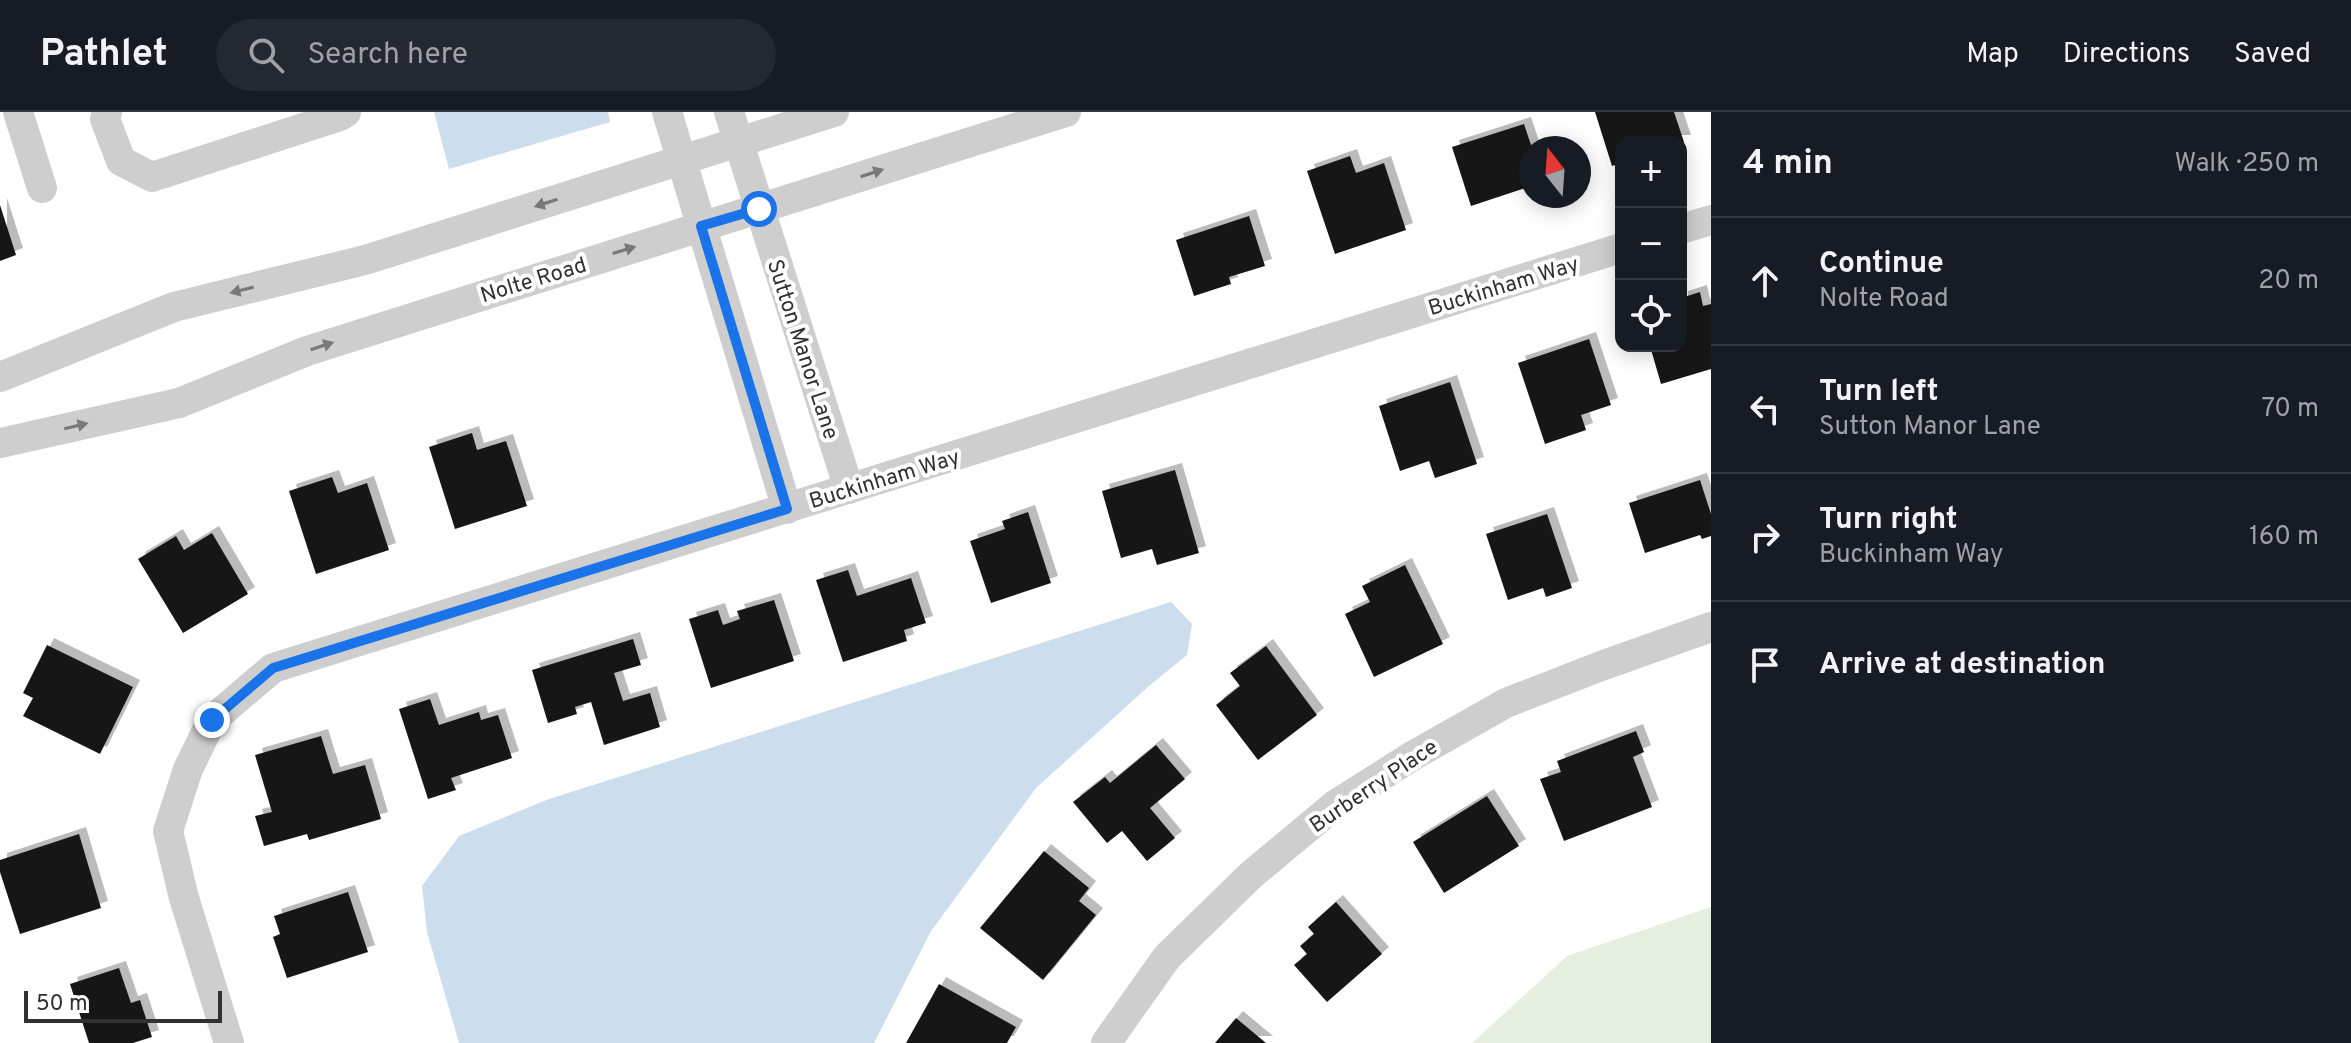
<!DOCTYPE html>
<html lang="en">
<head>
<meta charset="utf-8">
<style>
	:root { --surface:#171b24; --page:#242831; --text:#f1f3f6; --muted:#9ea1a6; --line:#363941 }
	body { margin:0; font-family:Overpass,sans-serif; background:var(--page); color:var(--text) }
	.controls { position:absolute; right:24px; top:24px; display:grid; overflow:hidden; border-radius:16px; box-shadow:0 4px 20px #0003 }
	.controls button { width:72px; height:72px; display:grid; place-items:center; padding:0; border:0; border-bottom:2px solid var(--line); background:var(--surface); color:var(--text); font:40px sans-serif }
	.compass { position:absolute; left:1519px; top:24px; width:72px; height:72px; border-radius:50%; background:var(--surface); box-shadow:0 4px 20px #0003; rotate:343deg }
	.scale { position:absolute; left:24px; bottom:20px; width:198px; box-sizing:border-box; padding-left:8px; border:4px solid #313131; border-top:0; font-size:22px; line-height:28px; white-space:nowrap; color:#313131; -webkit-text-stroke:6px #fff; paint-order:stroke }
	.stop { position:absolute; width:24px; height:24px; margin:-18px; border:6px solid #1a73e8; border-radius:50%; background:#fff }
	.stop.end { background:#1a73e8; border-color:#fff; box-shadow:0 2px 8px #0008 }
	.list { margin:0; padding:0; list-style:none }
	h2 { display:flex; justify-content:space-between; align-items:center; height:104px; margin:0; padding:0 32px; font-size:34px }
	h2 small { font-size:26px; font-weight:400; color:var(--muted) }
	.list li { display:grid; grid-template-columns:52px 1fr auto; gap:24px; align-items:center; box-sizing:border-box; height:128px; padding:0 32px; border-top:2px solid var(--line) }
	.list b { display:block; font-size:30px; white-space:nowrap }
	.list p { margin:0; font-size:26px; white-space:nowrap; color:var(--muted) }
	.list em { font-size:26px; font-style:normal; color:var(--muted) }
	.icon { flex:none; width:44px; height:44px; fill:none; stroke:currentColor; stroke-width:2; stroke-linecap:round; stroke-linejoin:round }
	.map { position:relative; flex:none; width:1711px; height:931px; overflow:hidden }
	header { display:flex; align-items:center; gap:48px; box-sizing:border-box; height:112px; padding:0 40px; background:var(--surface); border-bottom:2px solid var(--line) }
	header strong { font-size:38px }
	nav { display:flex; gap:44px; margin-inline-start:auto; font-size:28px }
	.search { width:560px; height:72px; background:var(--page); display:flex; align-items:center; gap:20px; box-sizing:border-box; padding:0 28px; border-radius:44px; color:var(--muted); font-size:30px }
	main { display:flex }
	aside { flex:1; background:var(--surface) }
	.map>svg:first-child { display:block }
	.green { fill:#e6eedf }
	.water { fill:#ccdeed }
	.building { fill:#181818; filter:url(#shadow) }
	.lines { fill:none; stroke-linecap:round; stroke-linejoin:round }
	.minor { stroke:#cecece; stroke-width:30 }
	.oneway { fill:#787878 }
	.route { stroke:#1a73e8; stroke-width:10 }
	.labels { text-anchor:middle; stroke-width:8; stroke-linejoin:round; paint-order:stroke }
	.street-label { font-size:22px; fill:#313131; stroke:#fff }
</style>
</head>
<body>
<header>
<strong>Pathlet</strong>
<div class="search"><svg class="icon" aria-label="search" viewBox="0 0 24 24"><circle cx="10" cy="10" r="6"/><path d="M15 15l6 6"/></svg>Search here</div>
<nav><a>Map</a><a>Directions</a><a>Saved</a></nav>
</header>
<main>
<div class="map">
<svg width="1711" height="931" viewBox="0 0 1711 931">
	<defs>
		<filter id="shadow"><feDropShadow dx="7" dy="-7" stdDeviation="0" flood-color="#0004"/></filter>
	</defs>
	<rect width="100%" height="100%" fill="#fff"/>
	<polygon class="green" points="1711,795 1711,931 1472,931 1567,844"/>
	<g class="water">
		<polygon points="434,0 608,0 610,10 449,57"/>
		<polygon points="1171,490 1192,512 1187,543 1149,574 1036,676 931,819 874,931 459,931 427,820 422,774 459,724 549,687"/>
	</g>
	<g class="building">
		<polygon points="1595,0 1674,0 1684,30 1621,30 1621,51 1612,54"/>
		<polygon points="1524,12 1532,36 1531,74 1471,94 1452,35"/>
		<polygon points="1350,44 1356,61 1384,51 1406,118 1335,142 1307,59"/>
		<polygon points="0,93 16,143 0,149"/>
		<polygon points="1249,104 1265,154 1229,165 1231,172 1194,184 1176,128"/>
		<polygon points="1700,180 1703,194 1711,192 1711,257 1661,272 1650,234 1681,234 1681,186"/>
		<polygon points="1589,227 1611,293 1581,303 1586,318 1545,332 1518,251"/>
		<polygon points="1450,270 1477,352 1435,366 1429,349 1400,359 1379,294"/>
		<polygon points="472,321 477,338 506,329 527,394 455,417 429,335"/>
		<polygon points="1175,358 1199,441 1157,453 1152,437 1121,446 1102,379"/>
		<polygon points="332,365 338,381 367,371 389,438 316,462 289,379"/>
		<polygon points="1700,368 1711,402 1711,424 1702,427 1700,423 1645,441 1629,391"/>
		<polygon points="1028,400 1051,471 991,491 970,429 1005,417 1002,409"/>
		<polygon points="1547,402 1572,476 1546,485 1543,476 1508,488 1486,422"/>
		<polygon points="212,421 248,482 183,521 138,447 176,424 184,438"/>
		<polygon points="1405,453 1443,532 1374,565 1345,502 1370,490 1362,474"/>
		<polygon points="848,458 857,484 911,466 926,511 904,518 907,529 843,550 816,468"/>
		<polygon points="774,488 794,549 711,576 689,507 718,498 723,513 740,507 737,499"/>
		<polygon points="633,527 641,553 614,561 623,589 650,581 660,615 604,633 591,590 575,595 577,602 548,611 532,558"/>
		<polygon points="47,533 133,575 100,642 23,604 33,586 23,581"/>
		<polygon points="1266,534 1317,603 1258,648 1216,593 1240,574 1230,561"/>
		<polygon points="430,587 439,613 479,600 481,608 498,603 512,646 451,666 456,678 428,687 399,597"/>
		<polygon points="1636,619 1644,640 1633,645 1652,695 1564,729 1540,667 1561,660 1557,649"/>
		<polygon points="321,624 333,662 365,653 381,707 309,728 307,722 264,734 255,704 272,700 255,643"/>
		<polygon points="1156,633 1185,667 1150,696 1175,726 1147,749 1122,719 1107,731 1073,690 1105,665 1110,671"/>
		<polygon points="1487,684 1519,734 1444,781 1413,730"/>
		<polygon points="79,722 101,796 20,822 0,760 0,748"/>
		<polygon points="1044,739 1089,776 1079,789 1096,803 1043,868 980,816"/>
		<polygon points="348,780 368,840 287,866 273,825 280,822 274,804"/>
		<polygon points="1336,790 1382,842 1327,890 1294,853 1307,842 1300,834 1314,822 1308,815"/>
		<polygon points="119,856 131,891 140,888 152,925 133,931 89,931 70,872"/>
		<polygon points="939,872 1016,915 1007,931 906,931"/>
		<polygon points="1236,906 1266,931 1215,931"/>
	</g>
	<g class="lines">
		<g class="minor">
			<polyline points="18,0 42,76"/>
			<polyline points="107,0 105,7 121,49 152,65 340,4 346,0"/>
			<polyline points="667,0 787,397"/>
			<polyline points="729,0 849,377"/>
			<polyline points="1681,117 1711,108"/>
			<polyline points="0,265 174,195 365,148 834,0"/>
			<polyline points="0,331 179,291 307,239 1066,0"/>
			<polyline points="229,931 184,786 168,719 188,657 212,608 273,556 1621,136"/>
			<polyline points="1106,931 1167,845 1251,763 1335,693 1414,643 1506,591 1601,554 1711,515"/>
		</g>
	</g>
	<defs><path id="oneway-solid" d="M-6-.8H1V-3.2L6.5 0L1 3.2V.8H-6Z" transform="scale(2)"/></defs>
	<g class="oneway">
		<use href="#oneway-solid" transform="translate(872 61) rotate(-18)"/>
		<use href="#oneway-solid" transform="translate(546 91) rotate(162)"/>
		<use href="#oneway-solid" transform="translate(624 138) rotate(-17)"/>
		<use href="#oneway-solid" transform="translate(242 178) rotate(166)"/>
		<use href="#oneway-solid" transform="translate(322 234) rotate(-18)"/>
		<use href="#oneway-solid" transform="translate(76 314) rotate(-13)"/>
	</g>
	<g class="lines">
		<polyline class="route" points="212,608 273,556 787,397 701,114 759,97"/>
	</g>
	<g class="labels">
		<g class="street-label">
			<text transform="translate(533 167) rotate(-17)" y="8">Nolte Road</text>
			<text transform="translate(1503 173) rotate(-17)" y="8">Buckinham Way</text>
			<text transform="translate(804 237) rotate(72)" y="8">Sutton Manor Lane</text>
			<text transform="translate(884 366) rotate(-17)" y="8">Buckinham Way</text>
			<text transform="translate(1373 673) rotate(-34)" y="8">Burberry Place</text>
		</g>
	</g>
</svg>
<div class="controls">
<button>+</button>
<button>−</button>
<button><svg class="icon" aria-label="locate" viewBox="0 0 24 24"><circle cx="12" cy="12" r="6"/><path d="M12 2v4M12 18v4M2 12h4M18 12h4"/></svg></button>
</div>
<svg class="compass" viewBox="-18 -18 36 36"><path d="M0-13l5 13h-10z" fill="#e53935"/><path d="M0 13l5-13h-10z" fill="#9ea1a6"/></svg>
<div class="scale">50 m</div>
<div class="stop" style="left:759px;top:97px"></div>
<div class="stop end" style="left:212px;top:608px"></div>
</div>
<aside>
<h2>4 min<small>Walk · 250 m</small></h2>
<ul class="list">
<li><svg class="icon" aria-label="ahead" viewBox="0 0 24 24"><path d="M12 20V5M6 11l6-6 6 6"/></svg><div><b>Continue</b><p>Nolte Road</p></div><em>20 m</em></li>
<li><svg class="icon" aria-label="left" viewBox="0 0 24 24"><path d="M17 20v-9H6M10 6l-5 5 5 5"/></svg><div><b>Turn left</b><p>Sutton Manor Lane</p></div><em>70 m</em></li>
<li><svg class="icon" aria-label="right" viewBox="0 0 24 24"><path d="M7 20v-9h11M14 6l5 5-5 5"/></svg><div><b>Turn right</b><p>Buckinham Way</p></div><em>160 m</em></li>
<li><svg class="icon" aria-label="arrive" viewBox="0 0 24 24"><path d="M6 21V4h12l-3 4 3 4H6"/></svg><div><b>Arrive at destination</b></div></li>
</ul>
</aside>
</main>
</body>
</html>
